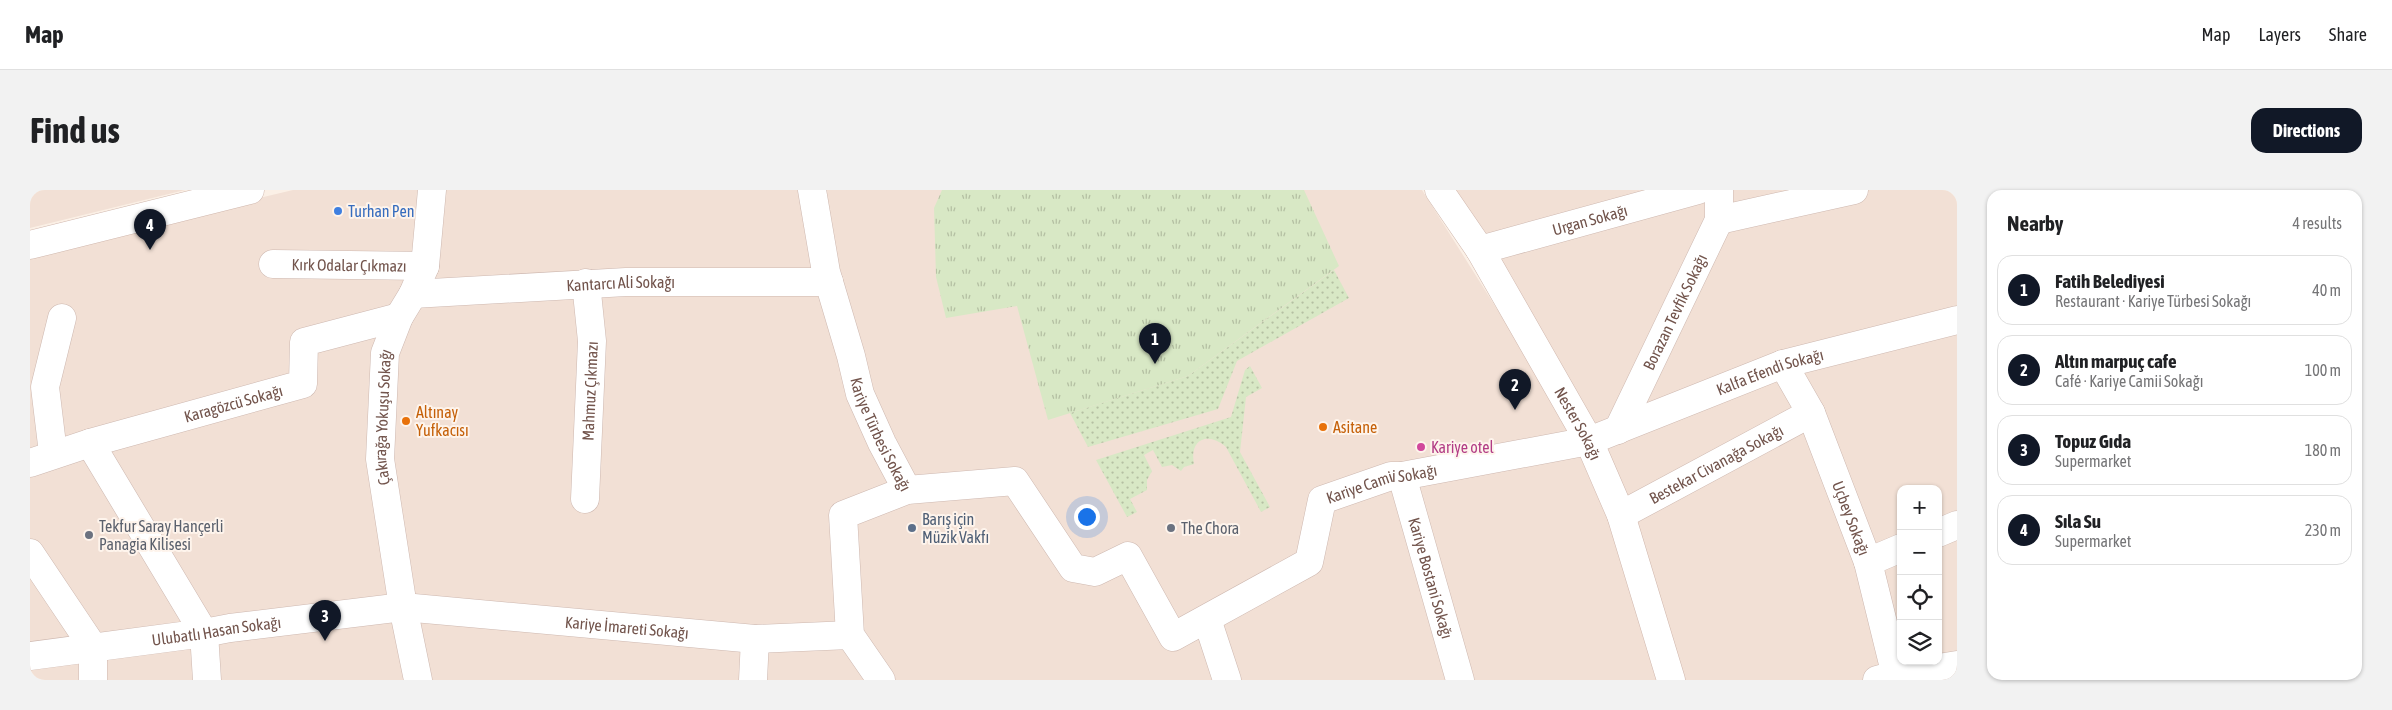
<!DOCTYPE html>
<html lang="en">
<head>
<meta charset="utf-8">
<style>
	:root { --surface:#fff; --page:#f2f2f2; --text:#202124; --muted:#757577; --line:#e0e0e0; --accent:#111827 }
	body { margin:0; font-family:"Asap Condensed",sans-serif; background:var(--page); color:var(--text) }
	.controls { position:absolute; right:15px; bottom:15px; display:grid; overflow:hidden; border-radius:10px; box-shadow:0 1px 4px #0004 }
	.controls button { width:45px; height:45px; display:grid; place-items:center; padding:0; border:0; border-bottom:1px solid var(--line); background:var(--surface); color:var(--text); font:25px sans-serif }
	.you { position:absolute; left:1056px; top:326px; width:18px; height:18px; margin:-12px; border:4px solid #fff; border-radius:50%; background:#1a73e8; box-shadow:0 0 0 8px #1a73e833 }
	.badge { display:grid; place-items:center; width:32px; height:32px; border-radius:50%; background:var(--accent); color:#fff; font-size:16px; font-weight:700 }
	.pin { position:absolute; translate:-50% -41px; filter:drop-shadow(0 1px 2px #0008) }
	.pin::after { content:''; position:absolute; top:26px; width:18px; height:15px; background:inherit; clip-path:polygon(0 0,100% 0,50% 100%) }
	.list { margin:0; padding:0; list-style:none }
	h2 { display:flex; justify-content:space-between; align-items:center; height:65px; margin:0; padding:0 20px; font-size:21px }
	h2 small { font-size:16px; font-weight:400; color:var(--muted) }
	.list li { display:grid; grid-template-columns:32px 1fr auto; gap:15px; align-items:center; box-sizing:border-box; height:70px; margin:0 10px 10px; padding:0 10px; border:1px solid var(--line); border-radius:15px }
	.list b { display:block; font-size:19px; white-space:nowrap }
	.list p { margin:0; font-size:16px; white-space:nowrap; color:var(--muted) }
	.list em { font-size:16px; font-style:normal; color:var(--muted) }
	.icon { flex:none; width:28px; height:28px; fill:none; stroke:currentColor; stroke-width:2; stroke-linecap:round; stroke-linejoin:round }
	.map { position:relative; flex:none; width:1927px; height:490px; overflow:hidden; border-radius:15px }
	header { display:flex; align-items:center; gap:30px; box-sizing:border-box; height:70px; padding:0 25px; background:var(--surface); border-bottom:1px solid var(--line) }
	header strong { font-size:24px }
	nav { display:flex; gap:28px; margin-inline-start:auto; font-size:18px }
	.intro { display:flex; align-items:center; justify-content:space-between; box-sizing:border-box; height:120px; padding:0 30px }
	h1 { margin:0; font-size:35px }
	.button { padding:12px 22px; border-radius:15px; background:var(--accent); color:#fff; font-size:18px; font-weight:700 }
	main { display:flex; gap:30px; padding:0 30px }
	aside { flex:1; background:var(--surface); border-radius:15px; box-shadow:0 1px 4px #0004 }
	.map>svg:first-child { display:block }
	.residential { fill:#f2e0d5 }
	.grass { fill:url(#grass-dots) }
	.park { fill:url(#park-tufts) }
	.lines { fill:none; stroke-linecap:round; stroke-linejoin:round }
	.street-casing { stroke:#ceb8b0; stroke-width:29 }
	.secondary-casing { stroke:#d0b7ad; stroke-width:29 }
	.street { stroke:#fff; stroke-width:28 }
	.secondary { stroke:#fff; stroke-width:28 }
	.shop-dot { fill:#3f7fe0; stroke:#fef4ec; stroke-width:2 }
	.food-dot { fill:#e8710a; stroke:#fef4ec; stroke-width:2 }
	.hotel-dot { fill:#d1479c; stroke:#fef4ec; stroke-width:2 }
	.service-dot { fill:#5c6f8a; stroke:#fef4ec; stroke-width:2 }
	.worship-dot { fill:#6b7280; stroke:#fef4ec; stroke-width:2 }
	.labels { text-anchor:middle; stroke-width:4; stroke-linejoin:round; paint-order:stroke }
	.shop-label { font-size:16px; fill:#366cbe; stroke:#fef4ec; text-anchor:start }
	.street-label { font-size:16px; fill:#72544c; stroke:#fef4ec }
	.food-label { font-size:16px; fill:#c56008; stroke:#fef4ec; text-anchor:start }
	.hotel-label { font-size:16px; fill:#b23c85; stroke:#fef4ec; text-anchor:start }
	.service-label { font-size:16px; fill:#4e5e75; stroke:#fef4ec; text-anchor:start }
	.worship-label { font-size:16px; fill:#5b616d; stroke:#fef4ec; text-anchor:start }
</style>
</head>
<body>
<header>
<strong>Map</strong>
<nav><a>Map</a><a>Layers</a><a>Share</a></nav>
</header>
<div class="intro"><h1>Find us</h1><a class="button">Directions</a></div>
<main>
<div class="map">
<svg width="1927" height="490" viewBox="0 0 1927 490">
	<defs>
		<pattern id="grass-dots" width="8" height="8" patternUnits="userSpaceOnUse" patternTransform="scale(1.25)"><rect width="8" height="8" fill="#d8e8c5"/><path d="M2 2h.1M6 6h.1" fill="none" stroke="#b4bfa2" stroke-width="1.8" stroke-linecap="round"/></pattern>
		<pattern id="park-tufts" width="24" height="20" patternUnits="userSpaceOnUse" patternTransform="scale(1.25)"><rect width="24" height="20" fill="#d8e8c5"/><path d="M3 7l-1-3M5 7V3M7 7l1-3M15 17l-1-3M17 17v-4M19 17l1-3" fill="none" stroke="#b4bfa2"/></pattern>
	</defs>
	<rect width="100%" height="100%" fill="#fbf0e6"/>
	<g class="residential">
		<polygon points="0,0 155,0 0,38"/>
		<polygon points="263,0 1392,0 1528,216 1590,358 1628,490 0,490 0,63"/>
		<polygon points="1423,0 1927,0 1927,461 1908,465 1908,299 1871,299 1871,471 1857,490 1646,490 1580,271 1480,83"/>
	</g>
	<g class="grass">
		<polygon points="1304,80 1319,108 1207,171 1188,219 1058,257 1040,223 1158,186"/>
		<path d="M1220,176L1232,198L1216,207L1210,262L1240,317L1231,322L1196,257C1178,241 1159,249 1164,274L1154,277L1151,281L1142,275L1132,277L1123,260L1114,265L1122,281L1117,290V300L1100,309L1107,322L1097,327L1066,270L1201,227L1215,180Z"/>
	</g>
	<polygon class="park" points="912,0 1274,0 1309,76 1158,186 1018,230 987,116 916,128 906,87 904,18"/>
	<g class="lines">
		<defs>
			<g id="street">
				<path id="s1" d="M782,0L796,82L821,166L830,204L852,253L877,300"/>
				<polyline points="1689,30 1824,0"/>
				<path id="s2" d="M1450,60L1668,0"/>
				<path id="s3" d="M243,74L395,76"/>
				<path id="s4" d="M383,104L596,92H799"/>
				<path id="s5" d="M1753,174L1781,223L1838,372L1867,490"/>
				<path id="s6" d="M1588,240L1689,30V0"/>
				<polyline points="60,253 174,443 177,490"/>
				<polyline points="23,263 15,197 32,128"/>
				<path id="s7" d="M0,273L60,253L273,194L274,152L369,127"/>
				<path id="s8" d="M1372,286L1430,490"/>
				<path id="s9" d="M555,309L562,151L556,93"/>
				<path id="s10" d="M1591,325L1781,223"/>
				<polyline points="1908,343 1927,335"/>
				<polyline points="0,363 63,457 63,490"/>
				<polyline points="1838,372 1871,358"/>
				<polyline points="1177,429 1197,490"/>
				<path id="s11" d="M0,466L174,443L200,438L373,417L725,449L820,445"/>
				<path id="s12" d="M388,490L373,417L350,269L355,163L369,127L383,104L395,76L402,0"/>
				<polyline points="723,490 725,449"/>
				<path id="s13" d="M851,490L820,445L813,325L877,300L985,291L1043,378L1065,382L1098,366L1143,447L1279,372L1292,310L1361,286H1372L1559,251L1753,174L1927,130"/>
				<polyline points="1847,490 1865,485 1927,475"/>
			</g>
			<g id="secondary">
				<path id="s14" d="M1409,0L1450,60L1559,251L1591,325L1641,490"/>
				<polyline points="0,55 220,0"/>
			</g>
		</defs>
		<use href="#street" class="street-casing"/>
		<use href="#secondary" class="secondary-casing"/>
		<use href="#street" class="street"/>
		<use href="#secondary" class="secondary"/>
	</g>
	<circle class="shop-dot" cx="308" cy="21" r="5"/>
	<g class="food-dot">
		<circle cx="376" cy="231" r="5"/>
		<circle cx="1293" cy="237" r="5"/>
	</g>
	<circle class="hotel-dot" cx="1391" cy="257" r="5"/>
	<circle class="service-dot" cx="882" cy="338" r="5"/>
	<g class="worship-dot">
		<circle cx="1141" cy="338" r="5"/>
		<circle cx="59" cy="345" r="5"/>
	</g>
	<g class="labels">
		<g class="shop-label">
			<text x="318" y="27">Turhan Pen</text>
		</g>
		<g class="street-label">
			<text dy="6" stroke="none"><textPath href="#s2" startOffset="114">Urgan Sokağı</textPath></text>
			<text dy="6" stroke="none"><textPath href="#s3" startOffset="76">Kırk Odalar Çıkmazı</textPath></text>
			<text dy="6" stroke="none"><textPath href="#s4" startOffset="208">Kantarcı Ali Sokağı</textPath></text>
			<text dy="6" stroke="none"><textPath href="#s6" startOffset="131">Borazan Tevfik Sokağı</textPath></text>
			<text dy="6" stroke="none"><textPath href="#s13" startOffset="1295">Kalfa Efendi Sokağı</textPath></text>
			<text dy="6" stroke="none"><textPath href="#s9" startOffset="108">Mahmuz Çıkmazı</textPath></text>
			<text dy="6" stroke="none"><textPath href="#s7" startOffset="212">Karagözcü Sokağı</textPath></text>
			<text dy="6" stroke="none"><textPath href="#s12" startOffset="266">Çakırağa Yokuşu Sokağı</textPath></text>
			<text dy="6" stroke="none"><textPath href="#s14" startOffset="272">Nester Sokağı</textPath></text>
			<text dy="6" stroke="none"><textPath href="#s1" startOffset="255">Kariye Türbesi Sokağı</textPath></text>
			<text dy="6" stroke="none"><textPath href="#s10" startOffset="108">Bestekar Civanağa Sokağı</textPath></text>
			<text dy="6" stroke="none"><textPath href="#s13" startOffset="889">Kariye Camii Sokağı</textPath></text>
			<text dy="6" stroke="none"><textPath href="#s5" startOffset="169">Uçbey Sokağı</textPath></text>
			<text dy="6" stroke="none"><textPath href="#s8" startOffset="106">Kariye Bostani Sokağı</textPath></text>
			<text dy="6" stroke="none"><textPath href="#s11" startOffset="601">Kariye İmareti Sokağı</textPath></text>
			<text dy="6" stroke="none"><textPath href="#s11" startOffset="188">Ulubatlı Hasan Sokağı</textPath></text>
		</g>
		<g class="food-label">
			<text x="386" y="228">Altınay<tspan x="386" dy="18">Yufkacısı</tspan></text>
			<text x="1303" y="243">Asitane</text>
		</g>
		<g class="hotel-label">
			<text x="1401" y="263">Kariye otel</text>
		</g>
		<g class="service-label">
			<text x="892" y="335">Barış için<tspan x="892" dy="18">Müzik Vakfı</tspan></text>
		</g>
		<g class="worship-label">
			<text x="69" y="342">Tekfur Saray Hançerli<tspan x="69" dy="18">Panagia Kilisesi</tspan></text>
			<text x="1151" y="344">The Chora</text>
		</g>
	</g>
</svg>
<div class="controls">
<button>+</button>
<button>−</button>
<button><svg class="icon" aria-label="locate" viewBox="0 0 24 24"><circle cx="12" cy="12" r="6"/><path d="M12 2v4M12 18v4M2 12h4M18 12h4"/></svg></button>
<button><svg class="icon" aria-label="layers" viewBox="0 0 24 24"><path d="M12 4l9 5-9 5-9-5zM3 14l9 5 9-5"/></svg></button>
</div>
<div class="you"></div>
<div class="pin badge" style="left:1125px;top:174px">1</div>
<div class="pin badge" style="left:1485px;top:220px">2</div>
<div class="pin badge" style="left:295px;top:451px">3</div>
<div class="pin badge" style="left:120px;top:60px">4</div>
</div>
<aside>
<h2>Nearby<small>4 results</small></h2>
<ul class="list">
<li><span class="badge">1</span><div><b>Fatih Belediyesi</b><p>Restaurant · Kariye Türbesi Sokağı</p></div><em>40 m</em></li>
<li><span class="badge">2</span><div><b>Altın marpuç cafe</b><p>Café · Kariye Camii Sokağı</p></div><em>100 m</em></li>
<li><span class="badge">3</span><div><b>Topuz Gıda</b><p>Supermarket</p></div><em>180 m</em></li>
<li><span class="badge">4</span><div><b>Sıla Su</b><p>Supermarket</p></div><em>230 m</em></li>
</ul>
</aside>
</main>
</body>
</html>
